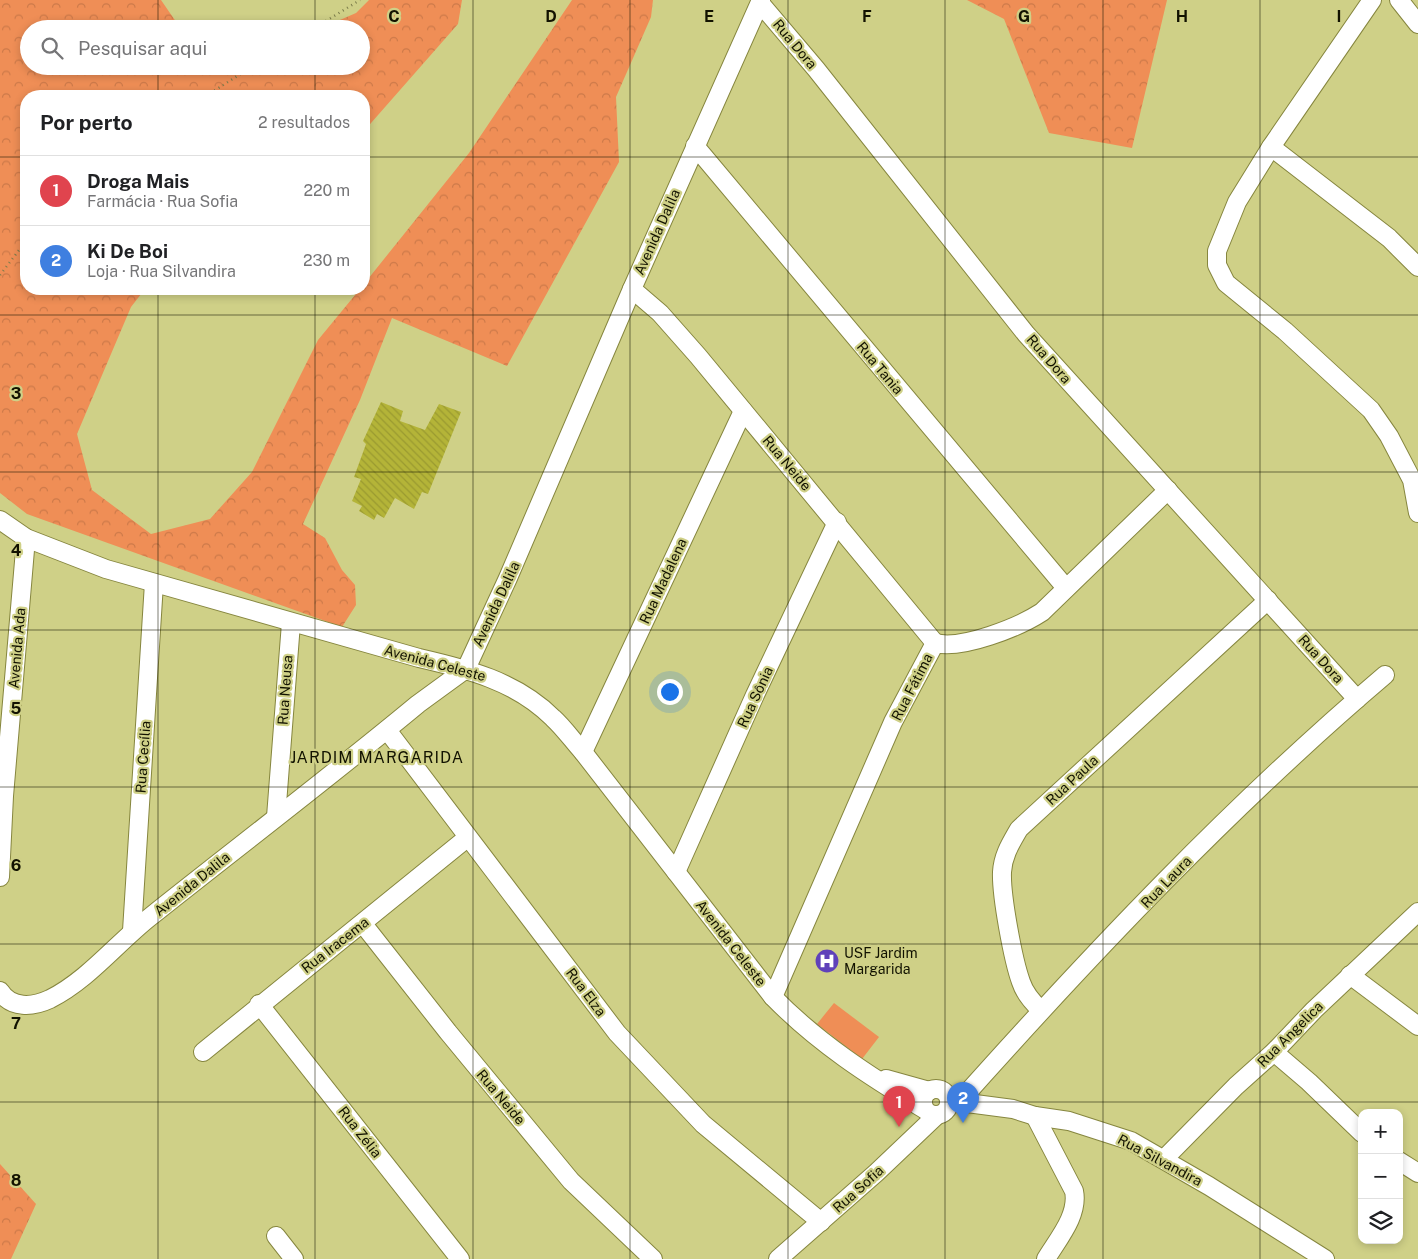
<!DOCTYPE html>
<html lang="pt">
<head>
<meta charset="utf-8">
<style>
	:root { --surface:#fff; --page:#f6f6f6; --text:#202124; --muted:#757577; --line:#e0e0e0; --accent:#b45309 }
	body { margin:0; font-family:"Public Sans",sans-serif; background:var(--page); color:var(--text) }
	.controls { position:absolute; right:15px; bottom:15px; display:grid; overflow:hidden; border-radius:10px; box-shadow:0 2px 8px #0003 }
	.controls button { width:45px; height:45px; display:grid; place-items:center; padding:0; border:0; border-bottom:1px solid var(--line); background:var(--surface); color:var(--text); font:25px sans-serif }
	.you { position:absolute; left:669px; top:691px; width:18px; height:18px; margin:-12px; border:4px solid #fff; border-radius:50%; background:#1a73e8; box-shadow:0 0 0 8px #1a73e833 }
	.badge { display:grid; place-items:center; width:32px; height:32px; border-radius:50%; background:var(--accent); color:#fff; font-size:16px; font-weight:700 }
	.pin { position:absolute; translate:-50% -41px; filter:drop-shadow(0 1px 2px #0008) }
	.pin::after { content:''; position:absolute; top:26px; width:18px; height:15px; background:inherit; clip-path:polygon(0 0,100% 0,50% 100%) }
	.list { margin:0; padding:0; list-style:none }
	h2 { display:flex; justify-content:space-between; align-items:center; height:65px; margin:0; padding:0 20px; font-size:21px }
	h2 small { font-size:16px; font-weight:400; color:var(--muted) }
	.list li { display:grid; grid-template-columns:32px 1fr auto; gap:15px; align-items:center; box-sizing:border-box; height:70px; padding:0 20px; border-top:1px solid var(--line) }
	.list b { display:block; font-size:19px; white-space:nowrap }
	.list p { margin:0; font-size:16px; white-space:nowrap; color:var(--muted) }
	.list em { font-size:16px; font-style:normal; color:var(--muted) }
	.icon { flex:none; width:28px; height:28px; fill:none; stroke:currentColor; stroke-width:2; stroke-linecap:round; stroke-linejoin:round }
	.map { position:relative; flex:none; width:1418px; height:1259px; overflow:hidden }
	.search { position:absolute; background:var(--surface); box-shadow:0 2px 8px #0003; left:20px; top:20px; width:350px; height:55px; display:flex; align-items:center; gap:12px; box-sizing:border-box; padding:0 18px; border-radius:28px; color:var(--muted); font-size:19px }
	.panel { position:absolute; background:var(--surface); box-shadow:0 2px 8px #0003; left:20px; top:90px; width:350px; height:205px; border-radius:20px }
	.map>svg:first-child { display:block }
	.forest { fill:url(#forest-crowns) }
	.pitch { fill:#ef8e56 }
	.building { fill:url(#building-back-hatch) }
	.lines { fill:none; stroke-linecap:round; stroke-linejoin:round }
	.minor-casing { stroke:#86863f; stroke-width:20 }
	.path { stroke:#7a7b4a; stroke-width:2.5; stroke-dasharray:1 4; stroke-linecap:butt }
	.minor { stroke:#fff; stroke-width:18 }
	.grid { fill:none; stroke:#121200; stroke-width:1; stroke-opacity:0.55 }
	.labels { text-anchor:middle; stroke-width:4.5; stroke-linejoin:round; paint-order:stroke }
	.street-label { font-size:14px; fill:#121200; stroke:#cfd087 }
	.poi-label { font-size:14px; fill:#121200; stroke:#cfd087; text-anchor:start }
	.quarter-label { font-size:16px; letter-spacing:1px; fill:#121200; stroke:#cfd087 }
	.grid-label { font-size:16px; text-anchor:middle; font-weight:bold; fill:#121200; stroke:#cfd087; stroke-width:4.5; stroke-linejoin:round; paint-order:stroke }
</style>
</head>
<body>
<div class="map">
<svg width="1418" height="1259" viewBox="0 0 1418 1259">
	<defs>
		<pattern id="forest-crowns" width="20" height="18" patternUnits="userSpaceOnUse" patternTransform="scale(1.25)"><rect width="20" height="18" fill="#ef8e56"/><path d="M2 6a3 3 0 1 1 6 0M12 15a3 3 0 1 1 6 0" fill="none" stroke="#cc7949"/></pattern>
		<pattern id="building-back-hatch" width="6" height="6" patternUnits="userSpaceOnUse" patternTransform="scale(1.25)"><rect width="6" height="6" fill="#b4b438"/><path d="M-1 5l2 2M0 0l6 6M5-1l2 2" fill="none" stroke="#9a9a30"/></pattern>
	</defs>
	<rect width="100%" height="100%" fill="#cfd087"/>
	<g class="forest">
		<polygon points="0,0 161,0 181,29 29,29 29,66 208,66 215,75 235,66 361,66 361,29 319,29 356,13 369,0 462,0 458,24 364,131 364,96 26,96 26,289 145,289 131,307 77,434 92,490 151,534 210,519 252,472 318,340 360,289 364,289 364,284 469,153 572,0 653,0 651,17 616,97 619,162 507,366 392,318 360,400 303,524 325,538 342,570 355,585 356,605 342,627 27,514 0,493"/>
		<polygon points="967,0 1167,0 1132,148 1049,133 1004,19"/>
		<polygon points="0,1164 36,1204 11,1259 0,1259"/>
	</g>
	<polygon class="pitch" points="834,1003 879,1037 862,1059 817,1024"/>
	<polygon class="building" points="381,402 403,411 400,421 425,430 439,404 461,412 428,494 422,492 414,509 395,498 384,518 377,514 374,520 359,511 362,506 352,501 361,479 354,477 366,444 363,441"/>
	<g class="lines">
		<defs>
			<g id="minor">
				<polyline points="1372,0 1271,147 1237,202 1217,251 1217,265 1226,283 1285,331 1371,410 1389,436 1412,480 1418,513"/>
				<polyline points="1399,0 1418,24"/>
				<polyline points="760,3 816,69 1026,334 1357,699"/>
				<polyline points="695,146 1066,588"/>
				<polyline points="1271,147 1389,238 1418,267"/>
				<polyline points="632,289 660,313 698,356 935,643"/>
				<path d="M0,520L26,538L106,569L419,658C467,669 516,681 553,718C564,728 573,741 583,752L773,997C818,1043 869,1076 924,1109"/>
				<path d="M935,643C962,650 1019,627 1042,612L1168,490"/>
				<polyline points="387,730 617,1033 703,1124 821,1222"/>
				<polyline points="583,752 743,411"/>
				<polyline points="276,817 291,623"/>
				<polyline points="676,872 755,695 837,522"/>
				<polyline points="0,877 4,796 26,538"/>
				<polyline points="363,924 448,1032 571,1181 653,1259"/>
				<polyline points="132,931 154,583"/>
				<polyline points="1350,975 1418,1026"/>
				<path d="M0,991C11,1009 33,1007 50,999C88,980 117,943 150,917C239,846 330,777 418,704L466,669L508,578L632,289L761,0"/>
				<polyline points="773,997 893,722 935,643"/>
				<polyline points="259,1004 460,1259"/>
				<path d="M1041,1010C1032,1002 1025,994 1021,982C1013,960 1001,895 1002,872C1003,855 1011,843 1019,829L1268,600"/>
				<polyline points="203,1052 467,838"/>
				<polyline points="1274,1052 1309,1082 1362,1133"/>
				<polyline points="886,1079 929,1091"/>
				<circle cx="936" cy="1102" r="13"/>
				<polyline points="952,1101 1013,1109 1035,1116 1069,1121 1131,1141 1209,1186 1325,1259"/>
				<path d="M959,1102C1093,952 1232,805 1385,675"/>
				<path d="M1035,1116L1074,1191C1079,1215 1058,1239 1046,1259"/>
				<polyline points="1164,1159 1236,1086 1274,1052 1314,1010 1418,912"/>
				<polyline points="1399,1161 1418,1173"/>
				<polyline points="276,1236 294,1259"/>
				<polyline points="778,1259 876,1173 936,1116"/>
			</g>
		</defs>
		<use href="#minor" class="minor-casing"/>
		<g class="path">
			<polyline points="313,29 360,0"/>
			<polyline points="206,96 253,66"/>
			<polyline points="0,275 26,241"/>
		</g>
		<use href="#minor" class="minor"/>
	</g>
	<path class="grid" d="M158,0V29M315,0V29M473,0V1259M630,0V1259M788,0V1259M945,0V1259M1103,0V1259M1260,0V1259M158,66V96M315,66V96M0,157H26M364,157H1418M158,289V1259M315,289V1259M0,315H1418M0,472H1418M0,630H1418M0,787H1418M0,944H1418M0,1102H1418"/>
	<defs>
		<symbol id="hospital-disc" viewBox="-11 -11 22 22"><circle r="9.5" fill="#5f41ba" stroke="#cfd087"/><path d="M-5-5h3v3.5h4V-5h3V5h-3V1.5h-4V5h-3Z" fill="#fff"/></symbol>
	</defs>
	<g fill-rule="evenodd">
		<use href="#hospital-disc" x="813" y="947" width="28" height="28"/>
	</g>
	<g class="labels">
		<g class="street-label">
			<text transform="translate(795 44) rotate(50)" y="5">Rua Dora</text>
			<text transform="translate(657 232) rotate(-66)" y="5">Avenida Dalila</text>
			<text transform="translate(1049 359) rotate(49)" y="5">Rua Dora</text>
			<text transform="translate(880 368) rotate(50)" y="5">Rua Tania</text>
			<text transform="translate(787 463) rotate(50)" y="5">Rua Neide</text>
			<text transform="translate(663 581) rotate(-65)" y="5">Rua Madalena</text>
			<text transform="translate(496 604) rotate(-65)" y="5">Avenida Dalila</text>
			<text transform="translate(17 648) rotate(-85)" y="5">Avenida Ada</text>
			<text transform="translate(1321 659) rotate(48)" y="5">Rua Dora</text>
			<text transform="translate(435 663) rotate(15)" y="5">Avenida Celeste</text>
			<text transform="translate(912 687) rotate(-63)" y="5">Rua Fátima</text>
			<text transform="translate(285 690) rotate(-86)" y="5">Rua Neusa</text>
			<text transform="translate(755 697) rotate(-65)" y="5">Rua Sônia</text>
			<text transform="translate(143 757) rotate(-86)" y="5">Rua Cecília</text>
			<text transform="translate(1072 780) rotate(-43)" y="5">Rua Paula</text>
			<text transform="translate(1166 882) rotate(-46)" y="5">Rua Laura</text>
			<text transform="translate(192 884) rotate(-39)" y="5">Avenida Dalila</text>
			<text transform="translate(731 943) rotate(52)" y="5">Avenida Celeste</text>
			<text transform="translate(335 945) rotate(-38)" y="5">Rua Iracema</text>
			<text transform="translate(586 992) rotate(53)" y="5">Rua Elza</text>
			<text transform="translate(1290 1034) rotate(-45)" y="5">Rua Angelica</text>
			<text transform="translate(501 1097) rotate(50)" y="5">Rua Neide</text>
			<text transform="translate(360 1132) rotate(52)" y="5">Rua Zélia</text>
			<text transform="translate(1160 1160) rotate(28)" y="5">Rua Silvandira</text>
			<text transform="translate(858 1189) rotate(-42)" y="5">Rua Sofia</text>
		</g>
		<g class="poi-label">
			<text x="844" y="958">USF Jardim<tspan x="844" dy="16">Margarida</tspan></text>
		</g>
		<g class="quarter-label">
			<text x="377" y="763">JARDIM MARGARIDA</text>
		</g>
	</g>
	<g class="grid-label">
		<text x="394" y="22">C</text>
		<text x="551" y="22">D</text>
		<text x="709" y="22">E</text>
		<text x="867" y="22">F</text>
		<text x="1024" y="22">G</text>
		<text x="1182" y="22">H</text>
		<text x="1339" y="22">I</text>
		<text x="16" y="399">3</text>
		<text x="16" y="556">4</text>
		<text x="16" y="714">5</text>
		<text x="16" y="871">6</text>
		<text x="16" y="1029">7</text>
		<text x="16" y="1186">8</text>
	</g>
</svg>
<div class="controls">
<button>+</button>
<button>−</button>
<button><svg class="icon" aria-label="layers" viewBox="0 0 24 24"><path d="M12 4l9 5-9 5-9-5zM3 14l9 5 9-5"/></svg></button>
</div>
<div class="you"></div>
<div class="pin badge" style="left:899px;top:1127px;background:#e0444e">1</div>
<div class="pin badge" style="left:963px;top:1123px;background:#3f7fe0">2</div>
<div class="search"><svg class="icon" aria-label="search" viewBox="0 0 24 24"><circle cx="10" cy="10" r="6"/><path d="M15 15l6 6"/></svg>Pesquisar aqui</div>
<section class="panel">
<h2>Por perto<small>2 resultados</small></h2>
<ul class="list">
<li><span class="badge" style="background:#e0444e">1</span><div><b>Droga Mais</b><p>Farmácia · Rua Sofia</p></div><em>220 m</em></li>
<li><span class="badge" style="background:#3f7fe0">2</span><div><b>Ki De Boi</b><p>Loja · Rua Silvandira</p></div><em>230 m</em></li>
</ul>
</section>
</div>
</body>
</html>
